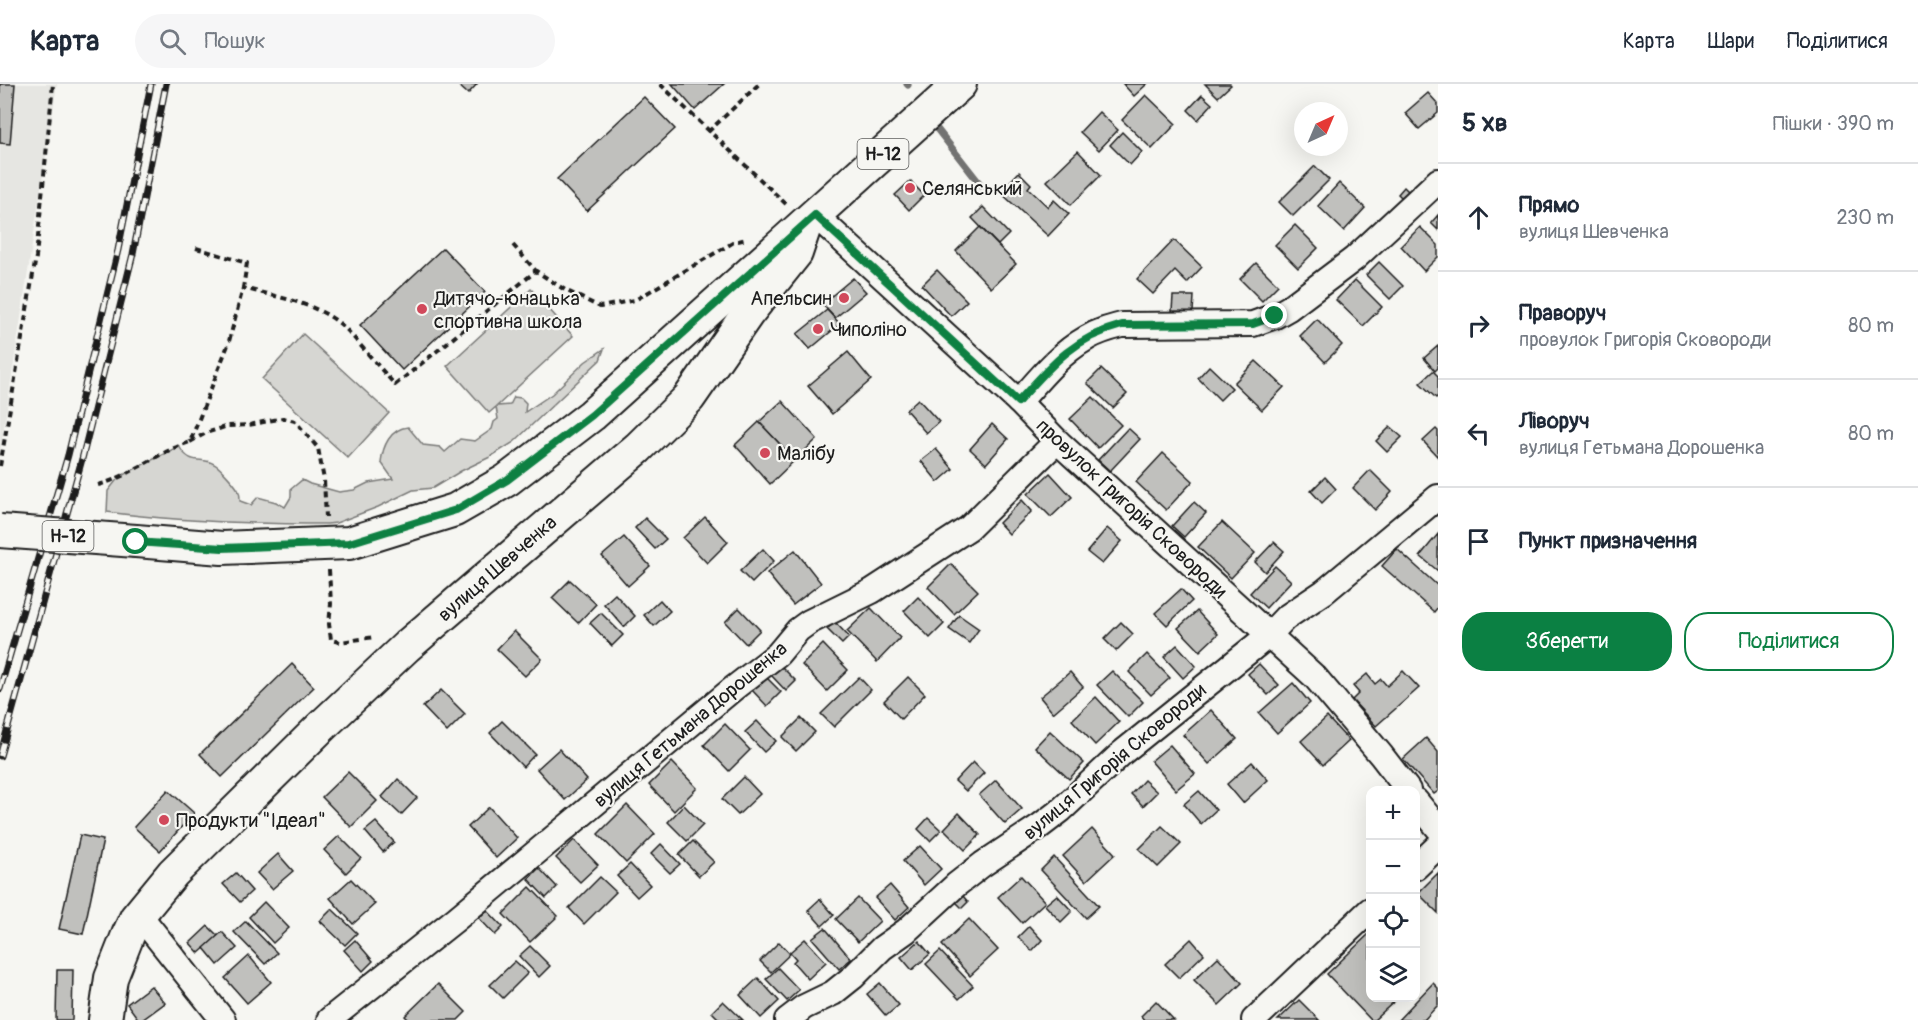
<!DOCTYPE html>
<html lang="uk">
<head>
<meta charset="utf-8">
<style>
	:root { --surface:#fff; --page:#f6f6f7; --text:#1f2937; --muted:#747a83; --line:#e0e1e3; --accent:#0b8043 }
	body { margin:0; font-family:Pangolin,sans-serif; background:var(--page); color:var(--text) }
	.controls { position:absolute; right:18px; bottom:18px; display:grid; overflow:hidden; border-radius:12px; box-shadow:0 6px 24px #0002 }
	.controls button { width:54px; height:54px; display:grid; place-items:center; padding:0; border:0; border-bottom:2px solid var(--line); background:var(--surface); color:var(--text); font:30px sans-serif }
	.compass { position:absolute; left:1294px; top:18px; width:54px; height:54px; border-radius:50%; background:var(--surface); box-shadow:0 6px 24px #0002; rotate:44deg }
	.stop { position:absolute; width:18px; height:18px; margin:-14px; border:4px solid #0b8043; border-radius:50%; background:#fff }
	.stop.end { background:#0b8043; border-color:#fff; box-shadow:0 2px 6px #0008 }
	.list { margin:0; padding:0; list-style:none }
	h2 { display:flex; justify-content:space-between; align-items:center; height:78px; margin:0; padding:0 24px; font-size:26px }
	h2 small { font-size:20px; font-weight:400; color:var(--muted) }
	.list li { display:grid; grid-template-columns:39px 1fr auto; gap:18px; align-items:center; box-sizing:border-box; height:108px; padding:0 24px; border-top:2px solid var(--line) }
	.list b { display:block; font-size:22px; white-space:nowrap }
	.list p { margin:0; font-size:20px; white-space:nowrap; color:var(--muted) }
	.list em { font-size:20px; font-style:normal; color:var(--muted) }
	.actions { display:flex; gap:12px; padding:18px 24px }
	.actions a { flex:1; padding:14px 0; border:2px solid var(--accent); border-radius:24px; text-align:center; font-size:21px; color:var(--accent) }
	.actions .main { background:var(--accent); color:#fff }
	.icon { flex:none; width:33px; height:33px; fill:none; stroke:currentColor; stroke-width:2; stroke-linecap:round; stroke-linejoin:round }
	.map { position:relative; flex:none; width:1438px; height:936px; overflow:hidden }
	header { display:flex; align-items:center; gap:36px; box-sizing:border-box; height:84px; padding:0 30px; background:var(--surface); border-bottom:2px solid var(--line) }
	header strong { font-size:28px }
	nav { display:flex; gap:33px; margin-inline-start:auto; font-size:21px }
	.search { width:420px; height:54px; background:var(--page); display:flex; align-items:center; gap:15px; box-sizing:border-box; padding:0 21px; border-radius:33px; color:var(--muted); font-size:22px }
	main { display:flex }
	aside { flex:1; background:var(--surface) }
	.map>svg:first-child { display:block }
	.built { fill:#e6e6e2 }
	.green { fill:#d6d6d2; stroke:#797977; stroke-width:1.5 }
	.lines { fill:none; stroke-linecap:round; stroke-linejoin:round }
	.stream { stroke:#727271; stroke-width:7 }
	.building { fill:#c0c0bd; stroke:#1c1c1c; stroke-width:1.5 }
	.minor-casing { stroke:#1c1c1c; stroke-width:28 }
	.major-casing { stroke:#1c1c1c; stroke-width:36 }
	.path { stroke:#1c1c1c; stroke-width:4; stroke-dasharray:6 4.5; stroke-linecap:butt }
	.minor { stroke:#f6f6f2; stroke-width:24 }
	.major { stroke:#f6f6f2; stroke-width:32 }
	.rail-casing { stroke:#1c1c1c; stroke-width:7 }
	.rail { stroke:#f6f6f2; stroke-width:4.5; stroke-dasharray:14; stroke-linecap:butt }
	.major-bridge-casing { stroke:#1c1c1c; stroke-width:36; stroke-linecap:butt }
	.major-bridge { stroke:#f6f6f2; stroke-width:32 }
	.route { stroke:#0b8043; stroke-width:8 }
	.poi-dot { fill:#d1495b; stroke:#f6f6f2; stroke-width:2 }
	.labels { text-anchor:middle; stroke-width:4.5; stroke-linejoin:round; paint-order:stroke }
	.shield { fill:#f6f6f2; stroke:#5d5d5c; stroke-width:1.5 }
	.shield-label { font-size:18px; font-weight:bold; fill:#1c1c1c }
	.poi-label { font-size:20px; fill:#1c1c1c; stroke:#f6f6f2; text-anchor:start }
	.street-label { font-size:20px; fill:#1c1c1c; stroke:#f6f6f2 }
</style>
</head>
<body>
<header>
<strong>Карта</strong>
<div class="search"><svg class="icon" aria-label="search" viewBox="0 0 24 24"><circle cx="10" cy="10" r="6"/><path d="M15 15l6 6"/></svg>Пошук</div>
<nav><a>Карта</a><a>Шари</a><a>Поділитися</a></nav>
</header>
<main>
<div class="map">
<svg width="1438" height="936" viewBox="0 0 1438 936">
	<rect width="100%" height="100%" fill="#f6f6f2"/>
	<filter id="ink" filterUnits="userSpaceOnUse"><feTurbulence type="fractalNoise" baseFrequency=".0167" numOctaves="2"/><feDisplacementMap in="SourceGraphic" scale="12" xChannelSelector="R" yChannelSelector="G"/><feConvolveMatrix kernelMatrix="1 2 1 2 8 2 1 2 1" color-interpolation-filters="sRGB"/></filter>
	<g filter="url(#ink)">
		<polygon class="built" points="0,0 57,0 0,369"/>
		<g class="green">
			<path d="M531,205L573,252L497,322L510,321L514,313L521,314L526,319L525,328L552,310L585,278L604,265L600,276L514,358L490,373L461,387L433,404L413,406L378,423L336,439L327,440C253,440 180,438 107,428L108,407L119,393L179,362C191,383 201,372 214,380C219,382 238,403 239,408C240,411 240,414 240,417L251,421L258,413L276,418L285,423L291,413V405L302,396L310,400L339,408L354,406L368,399L393,395L381,378C383,362 390,345 408,343L423,361L440,363L445,368L460,355L475,357L492,345L494,338L498,335L496,323L489,329L447,282Z"/>
			<polygon points="303,250 389,329 348,374 262,295"/>
		</g>
		<g class="lines">
			<g class="stream">
				<polyline points="907,0 908,1"/>
				<polyline points="937,45 984,105"/>
			</g>
		</g>
		<g class="building">
			<polygon points="0,0 15,0 10,60 0,59"/>
			<polygon points="457,0 477,0 468,10"/>
			<polygon points="672,0 724,0 695,26"/>
			<polygon points="1123,0 1147,0 1134,12"/>
			<polygon points="1205,0 1230,0 1231,1 1218,13"/>
			<polygon points="1428,9 1438,20 1438,29 1419,45 1405,29"/>
			<polygon points="1146,11 1176,40 1152,65 1122,36"/>
			<polygon points="1202,11 1212,20 1198,36 1188,26"/>
			<polygon points="644,13 675,45 587,127 557,95"/>
			<polygon points="1099,28 1118,46 1099,66 1080,48"/>
			<polygon points="1122,48 1142,68 1130,81 1110,61"/>
			<polygon points="1078,67 1101,91 1071,121 1047,97"/>
			<polygon points="1315,82 1329,96 1293,132 1279,118"/>
			<polygon points="1019,88 1031,100 1028,104 1048,123 1054,116 1069,130 1048,152 1000,108"/>
			<polygon points="910,97 924,111 909,126 895,111"/>
			<polygon points="1339,99 1365,124 1344,147 1318,122"/>
			<polygon points="1404,103 1409,108 1403,115 1398,110"/>
			<polygon points="983,123 1009,150 998,161 972,134"/>
			<polygon points="1438,131 1438,146 1431,139"/>
			<polygon points="1295,141 1318,164 1298,184 1275,161"/>
			<polygon points="980,143 1016,180 991,204 956,167"/>
			<polygon points="1420,143 1438,161 1438,173 1424,187 1401,162"/>
			<polygon points="1174,156 1202,183 1187,199 1175,187 1153,210 1137,195"/>
			<polygon points="443,164 485,208 402,286 360,241"/>
			<polygon points="1379,178 1403,202 1390,215 1366,191"/>
			<polygon points="1256,179 1278,201 1262,217 1240,195"/>
			<polygon points="937,186 967,217 951,232 922,201"/>
			<polygon points="853,194 866,208 835,234 822,220"/>
			<polygon points="1355,196 1382,223 1363,242 1336,216"/>
			<polygon points="1173,212 1194,212 1193,228 1172,227"/>
			<polygon points="827,226 840,240 810,265 797,250"/>
			<polygon points="1317,235 1342,261 1325,278 1300,252"/>
			<polygon points="1438,262 1438,284 1435,287 1424,274"/>
			<polygon points="848,268 871,296 832,330 808,302"/>
			<polygon points="1256,277 1284,303 1262,326 1234,299"/>
			<polygon points="1209,282 1232,304 1220,316 1198,294"/>
			<polygon points="1101,285 1127,310 1113,324 1087,299"/>
			<polygon points="1433,287 1438,292 1438,312 1436,314 1420,299"/>
			<polygon points="1093,313 1121,341 1098,364 1070,335"/>
			<polygon points="918,315 939,338 926,349 906,326"/>
			<polygon points="782,317 817,355 795,376 759,338"/>
			<polygon points="759,338 795,376 770,400 735,361"/>
			<polygon points="992,340 1008,355 986,380 970,365"/>
			<polygon points="1390,343 1402,353 1387,368 1376,357"/>
			<polygon points="1128,344 1140,355 1110,387 1098,376"/>
			<polygon points="1436,345 1438,347 1438,373 1423,357"/>
			<polygon points="936,365 953,385 938,398 921,377"/>
			<polygon points="1163,369 1193,397 1166,426 1136,398"/>
			<polygon points="1370,386 1392,408 1375,426 1353,404"/>
			<polygon points="1050,389 1072,413 1051,433 1028,410"/>
			<polygon points="1325,393 1336,405 1322,419 1311,407"/>
			<polygon points="1022,416 1032,427 1009,450 999,439"/>
			<polygon points="1194,418 1206,429 1184,453 1172,442"/>
			<polygon points="705,433 728,458 707,479 683,454"/>
			<polygon points="645,434 666,455 655,465 635,444"/>
			<polygon points="1222,438 1255,469 1231,494 1198,463"/>
			<polygon points="1107,444 1122,457 1102,480 1087,468"/>
			<polygon points="1438,450 1438,487 1420,472"/>
			<polygon points="624,453 650,482 628,502 602,472"/>
			<polygon points="1274,458 1284,467 1265,488 1255,478"/>
			<polygon points="763,465 774,477 752,499 740,487"/>
			<polygon points="1397,465 1438,502 1438,523 1434,528 1382,482"/>
			<polygon points="795,466 821,499 793,521 767,489"/>
			<polygon points="951,480 978,507 954,530 928,503"/>
			<polygon points="1275,482 1291,497 1266,524 1250,509"/>
			<polygon points="570,496 596,520 578,539 552,514"/>
			<polygon points="1181,505 1192,517 1167,541 1155,529"/>
			<polygon points="615,510 635,532 624,543 604,520"/>
			<polygon points="918,513 944,540 930,554 904,527"/>
			<polygon points="660,516 670,527 654,542 644,531"/>
			<polygon points="739,524 760,546 746,560 725,538"/>
			<polygon points="871,524 900,554 877,578 847,547"/>
			<polygon points="1197,527 1218,550 1200,567 1178,544"/>
			<polygon points="601,529 623,551 612,562 590,539"/>
			<polygon points="959,531 979,545 969,559 949,545"/>
			<polygon points="835,538 849,553 842,560 827,545"/>
			<polygon points="1121,538 1133,550 1116,567 1104,555"/>
			<polygon points="514,547 542,575 525,592 497,565"/>
			<polygon points="823,560 848,586 827,607 802,581"/>
			<polygon points="1177,561 1196,582 1183,594 1164,573"/>
			<polygon points="1147,570 1170,594 1151,611 1129,588"/>
			<polygon points="292,580 314,603 222,693 200,670"/>
			<polygon points="1259,580 1279,601 1268,611 1248,590"/>
			<polygon points="781,582 796,597 786,607 771,591"/>
			<polygon points="1112,587 1143,618 1128,633 1097,601"/>
			<polygon points="1403,587 1419,604 1376,642 1352,616 1359,609 1353,602 1367,590 1375,600 1381,595 1387,602"/>
			<polygon points="1070,588 1083,603 1053,629 1040,613"/>
			<polygon points="765,592 781,608 767,622 751,605"/>
			<polygon points="859,593 871,606 834,643 821,630"/>
			<polygon points="908,593 925,610 901,635 884,617"/>
			<polygon points="1293,599 1310,619 1277,649 1259,629"/>
			<polygon points="441,606 465,630 447,648 423,623"/>
			<polygon points="1096,613 1119,638 1095,661 1072,636"/>
			<polygon points="1211,626 1237,655 1209,680 1183,651"/>
			<polygon points="1327,633 1349,657 1323,681 1301,657"/>
			<polygon points="801,634 815,648 796,667 782,653"/>
			<polygon points="502,637 535,670 523,683 490,649"/>
			<polygon points="757,637 776,657 764,668 745,648"/>
			<polygon points="725,640 750,666 729,687 704,661"/>
			<polygon points="1050,647 1084,679 1069,695 1035,663"/>
			<polygon points="1426,654 1438,668 1438,707 1434,710 1403,675"/>
			<polygon points="1170,661 1195,690 1176,706 1151,677"/>
			<polygon points="559,665 587,696 565,716 537,685"/>
			<polygon points="672,678 697,704 674,727 649,701"/>
			<polygon points="973,678 984,689 966,707 955,697"/>
			<polygon points="1252,678 1268,696 1243,719 1227,700"/>
			<polygon points="348,688 377,717 351,743 322,713"/>
			<polygon points="744,693 760,710 738,731 722,715"/>
			<polygon points="398,695 417,714 401,731 382,713"/>
			<polygon points="996,696 1022,725 1005,740 979,711"/>
			<polygon points="1144,696 1157,708 1143,722 1131,710"/>
			<polygon points="168,706 194,729 160,767 134,743"/>
			<polygon points="1199,707 1216,726 1201,740 1184,720"/>
			<polygon points="627,721 655,750 626,779 598,750"/>
			<polygon points="684,721 703,741 687,757 668,738"/>
			<polygon points="489,723 517,754 496,774 468,743"/>
			<polygon points="959,729 980,751 965,766 944,745"/>
			<polygon points="928,734 941,746 930,757 918,745"/>
			<polygon points="376,738 394,758 383,768 365,747"/>
			<polygon points="1162,742 1181,760 1158,783 1139,765"/>
			<polygon points="1092,745 1115,770 1086,797 1063,772"/>
			<polygon points="80,751 103,756 83,850 59,845"/>
			<polygon points="339,752 361,774 346,789 324,766"/>
			<polygon points="574,756 598,781 580,798 556,774"/>
			<polygon points="693,757 714,778 699,792 679,771"/>
			<polygon points="661,760 680,780 670,789 651,770"/>
			<polygon points="920,762 941,785 924,801 903,777"/>
			<polygon points="278,770 293,787 272,805 257,789"/>
			<polygon points="1054,773 1099,822 1086,834 1041,786"/>
			<polygon points="630,780 650,801 637,813 617,792"/>
			<polygon points="539,784 557,803 546,814 528,795"/>
			<polygon points="236,789 252,807 240,818 223,800"/>
			<polygon points="1438,789 1438,829 1418,809"/>
			<polygon points="1021,792 1045,818 1022,839 998,813"/>
			<polygon points="600,793 616,808 584,840 569,824"/>
			<polygon points="351,795 375,820 353,840 330,814"/>
			<polygon points="890,801 909,823 895,836 875,814"/>
			<polygon points="530,803 558,832 530,858 503,830"/>
			<polygon points="1057,811 1072,827 1061,838 1045,821"/>
			<polygon points="963,812 968,818 962,824 956,818"/>
			<polygon points="858,814 880,837 858,858 836,835"/>
			<polygon points="820,815 834,831 822,842 808,826"/>
			<polygon points="264,818 289,844 273,859 249,833"/>
			<polygon points="332,825 357,849 345,861 320,837"/>
			<polygon points="487,826 503,843 495,851 479,834"/>
			<polygon points="969,835 998,866 970,892 942,861"/>
			<polygon points="246,837 277,869 265,880 234,848"/>
			<polygon points="208,842 218,852 199,869 190,859"/>
			<polygon points="1029,842 1042,856 1032,867 1018,853"/>
			<polygon points="825,844 851,875 839,885 812,854"/>
			<polygon points="222,848 237,864 218,881 204,864"/>
			<polygon points="1370,849 1370,914 1398,914 1374,936 1371,936 1327,890"/>
			<polygon points="805,855 826,878 808,895 793,878 796,875 790,868"/>
			<polygon points="1191,855 1204,870 1179,894 1165,880"/>
			<polygon points="355,856 373,877 363,887 344,866"/>
			<polygon points="919,857 930,870 912,886 901,873"/>
			<polygon points="779,858 790,870 771,888 760,877"/>
			<polygon points="530,862 550,882 539,893 519,872"/>
			<polygon points="940,867 973,902 959,915 926,880"/>
			<polygon points="249,872 271,898 247,919 225,894"/>
			<polygon points="1218,873 1242,899 1219,921 1194,896"/>
			<polygon points="515,877 528,889 503,914 490,901"/>
			<polygon points="778,884 799,906 787,917 766,895"/>
			<polygon points="57,886 73,886 72,936 56,936"/>
			<polygon points="758,894 779,917 761,934 740,911"/>
			<polygon points="880,899 899,921 886,932 867,910"/>
			<polygon points="1433,899 1438,904 1438,921 1424,936 1398,936"/>
			<polygon points="438,900 466,928 458,936 409,936 405,932"/>
			<polygon points="151,902 165,919 142,936 139,936 127,920"/>
			<polygon points="1299,916 1319,936 1278,936"/>
			<polygon points="723,917 743,936 720,936 712,928"/>
			<polygon points="1156,917 1174,936 1144,936 1141,932"/>
		</g>
		<g class="lines">
			<defs>
				<g id="minor">
					<polyline points="815,131 1019,318 1057,357 1315,593 1381,671 1408,706"/>
					<path d="M1019,318C1039,295 1060,269 1087,254C1098,247 1110,244 1122,241L1253,240L1275,232L1289,224L1354,175L1438,97"/>
					<polyline points="1416,717 1438,744"/>
					<polyline points="1416,783 1438,762"/>
					<polyline points="136,834 145,838 223,936"/>
					<polyline points="329,936 456,835 734,604 778,570 798,546 809,538 872,507 969,444 1057,357"/>
					<polyline points="787,936 804,923 833,909 853,893 882,864 906,847 956,801 983,780 1040,742 1061,726 1123,668 1269,551 1285,534 1324,508 1438,413"/>
					<polyline points="1254,936 1370,826"/>
				</g>
				<g id="major">
					<polyline points="136,457 222,464 349,459 455,426 507,396 592,331 960,0"/>
					<polyline points="105,936 111,894 128,851 136,834 173,789 321,643 407,562 638,364 689,314 748,229 796,169 806,139"/>
				</g>
			</defs>
			<use href="#minor" class="minor-casing"/>
			<use href="#major" class="major-casing"/>
			<g class="path">
				<polyline points="660,0 786,120"/>
				<polyline points="708,48 759,0"/>
				<polyline points="513,161 536,187 565,206 600,223 635,216 734,158 747,155"/>
				<polyline points="196,164 247,179 243,204"/>
				<polyline points="190,358 206,349 228,342 249,341 283,334 295,337 318,364 324,396 326,433"/>
				<polyline points="0,382 36,173 53,0"/>
				<path d="M98,401C130,393 157,368 190,358L228,261L243,204C280,214 321,219 348,247L395,301L536,187"/>
				<polyline points="329,486 331,520 329,540 331,556 340,558 375,553"/>
			</g>
			<use href="#minor" class="minor"/>
			<use href="#major" class="major"/>
			<defs>
				<g id="rail">
					<polyline points="0,605 68,371 118,166 151,0"/>
					<polyline points="0,672 82,375 133,170 166,0"/>
				</g>
			</defs>
			<use href="#rail" class="rail-casing"/>
			<use href="#rail" class="rail"/>
			<defs>
				<polyline id="major-bridge" points="0,447 136,457"/>
			</defs>
			<use href="#major-bridge" class="major-bridge-casing"/>
			<use href="#major-bridge" class="major-bridge"/>
		</g>
	</g>
	<g class="lines" filter="url(#ink)">
		<path class="route" d="M136,458L222,464L349,459L456,426L507,396L592,331L815,131L1018,318C1051,281 1073,254 1122,241L1253,240L1275,232"/>
	</g>
	<g class="poi-dot">
		<circle cx="910" cy="104" r="6"/>
		<circle cx="844" cy="214" r="6"/>
		<circle cx="422" cy="225" r="6"/>
		<circle cx="818" cy="245" r="6"/>
		<circle cx="765" cy="369" r="6"/>
		<circle cx="164" cy="736" r="6"/>
	</g>
	<g class="labels">
		<g class="shield">
			<rect x="857.5" y="55" width="51" height="30" rx="4.5"/>
			<rect x="42.5" y="437" width="51" height="30" rx="4.5"/>
		</g>
		<g class="shield-label">
			<text x="883" y="76">Н-12</text>
			<text x="68" y="458">Н-12</text>
		</g>
		<g class="poi-label">
			<text x="922" y="111">Селянський</text>
			<text x="434" y="221">Дитячо-юнацька<tspan x="434" dy="23">спортивна школа</tspan></text>
			<text x="832" y="221" text-anchor="end">Апельсин</text>
			<text x="830" y="252">Чиполіно</text>
			<text x="777" y="376">Малібу</text>
			<text x="176" y="743">Продукти "Ідеал"</text>
		</g>
		<g class="street-label">
			<text transform="translate(1132 424) rotate(43)" y="7">провулок Григорія Сковороди</text>
			<text transform="translate(497 484) rotate(-41)" y="7">вулиця Шевченка</text>
			<text transform="translate(690 640) rotate(-40)" y="7">вулиця Гетьмана Дорошенка</text>
			<text transform="translate(1114 677) rotate(-40)" y="7">вулиця Григорія Сковороди</text>
		</g>
	</g>
</svg>
<div class="controls">
<button>+</button>
<button>−</button>
<button><svg class="icon" aria-label="locate" viewBox="0 0 24 24"><circle cx="12" cy="12" r="6"/><path d="M12 2v4M12 18v4M2 12h4M18 12h4"/></svg></button>
<button><svg class="icon" aria-label="layers" viewBox="0 0 24 24"><path d="M12 4l9 5-9 5-9-5zM3 14l9 5 9-5"/></svg></button>
</div>
<svg class="compass" viewBox="-18 -18 36 36"><path d="M0-13l5 13h-10z" fill="#e53935"/><path d="M0 13l5-13h-10z" fill="#747a83"/></svg>
<div class="stop" style="left:136px;top:458px"></div>
<div class="stop end" style="left:1275px;top:232px"></div>
</div>
<aside>
<h2>5 хв<small>Пішки · 390 m</small></h2>
<ul class="list">
<li><svg class="icon" aria-label="ahead" viewBox="0 0 24 24"><path d="M12 20V5M6 11l6-6 6 6"/></svg><div><b>Прямо</b><p>вулиця Шевченка</p></div><em>230 m</em></li>
<li><svg class="icon" aria-label="right" viewBox="0 0 24 24"><path d="M7 20v-9h11M14 6l5 5-5 5"/></svg><div><b>Праворуч</b><p>провулок Григорія Сковороди</p></div><em>80 m</em></li>
<li><svg class="icon" aria-label="left" viewBox="0 0 24 24"><path d="M17 20v-9H6M10 6l-5 5 5 5"/></svg><div><b>Ліворуч</b><p>вулиця Гетьмана Дорошенка</p></div><em>80 m</em></li>
<li><svg class="icon" aria-label="arrive" viewBox="0 0 24 24"><path d="M6 21V4h12l-3 4 3 4H6"/></svg><div><b>Пункт призначення</b></div></li>
</ul>
<div class="actions"><a class="main">Зберегти</a><a>Поділитися</a></div>
</aside>
</main>
</body>
</html>
